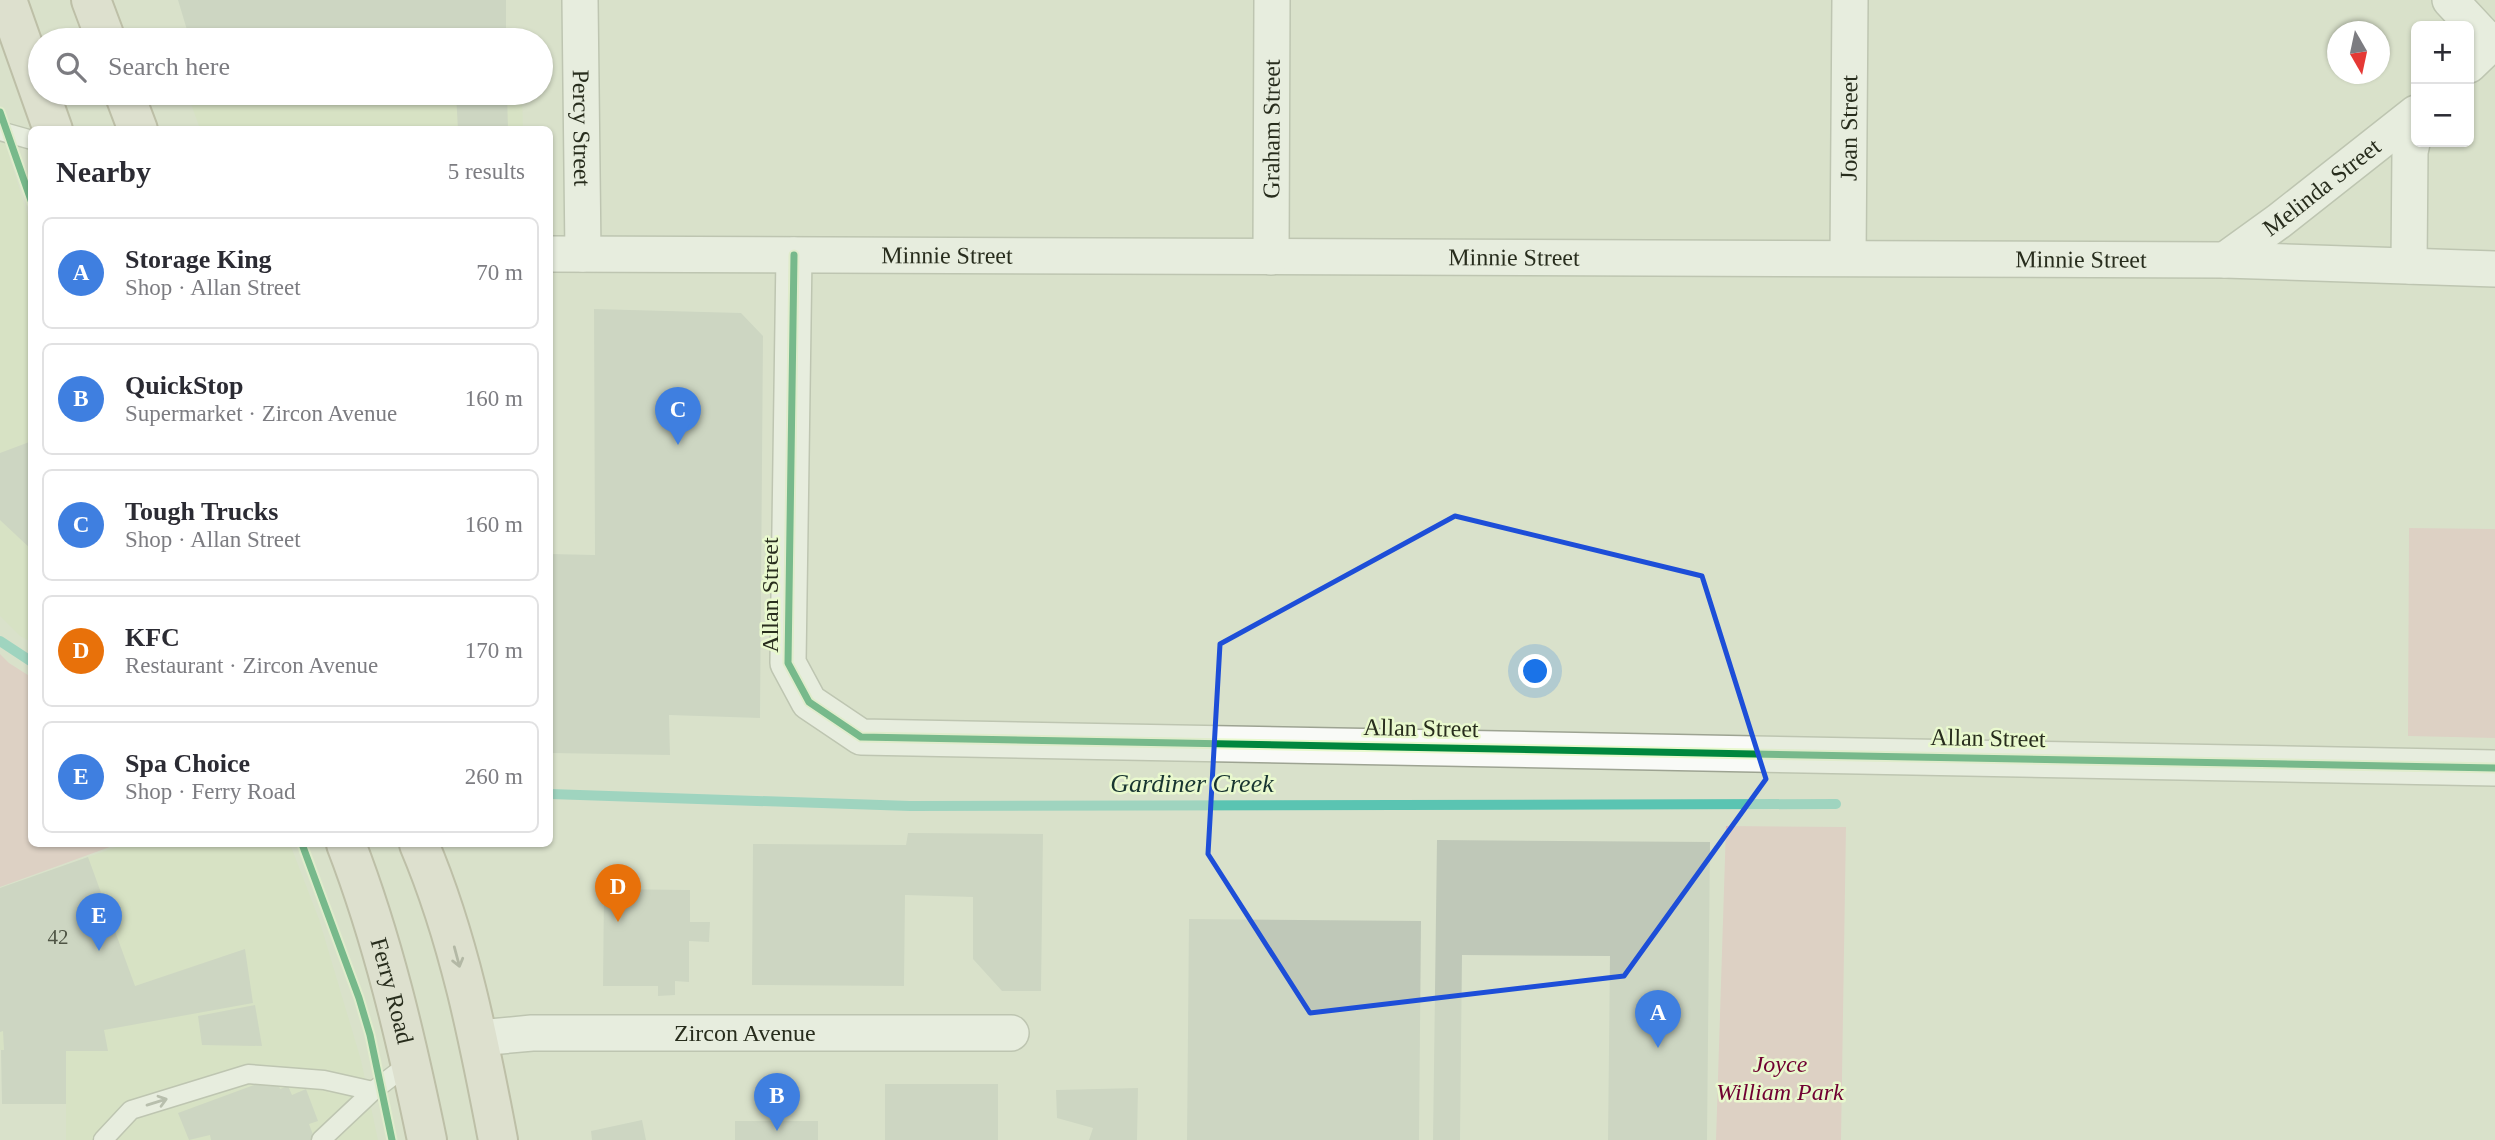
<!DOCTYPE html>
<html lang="en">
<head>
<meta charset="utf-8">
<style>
	:root { --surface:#fff; --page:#f7f7f7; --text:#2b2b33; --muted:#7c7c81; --line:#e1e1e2; --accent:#ea580c }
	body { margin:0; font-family:Georgia,serif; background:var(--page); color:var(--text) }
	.controls { position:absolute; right:21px; top:21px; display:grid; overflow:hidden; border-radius:10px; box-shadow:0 2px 5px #0004 }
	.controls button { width:63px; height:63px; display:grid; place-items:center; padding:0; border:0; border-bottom:2px solid var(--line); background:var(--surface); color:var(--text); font:35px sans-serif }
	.compass { position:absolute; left:2327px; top:21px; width:63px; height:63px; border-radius:50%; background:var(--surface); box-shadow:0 2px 5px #0004; rotate:171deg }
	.you { position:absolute; left:1536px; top:672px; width:24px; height:24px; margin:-18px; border:5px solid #fff; border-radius:50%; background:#1a73e8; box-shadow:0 0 0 10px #1a73e833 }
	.badge { display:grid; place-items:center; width:46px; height:46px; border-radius:50%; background:var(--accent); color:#fff; font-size:23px; font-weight:700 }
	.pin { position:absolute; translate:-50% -58px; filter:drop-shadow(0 2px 4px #0008) }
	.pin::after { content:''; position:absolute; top:37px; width:24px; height:21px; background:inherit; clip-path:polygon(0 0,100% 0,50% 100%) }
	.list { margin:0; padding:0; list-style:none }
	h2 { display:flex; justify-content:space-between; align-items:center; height:91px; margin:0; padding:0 28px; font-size:30px }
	h2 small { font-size:23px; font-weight:400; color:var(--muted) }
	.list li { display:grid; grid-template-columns:46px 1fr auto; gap:21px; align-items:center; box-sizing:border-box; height:112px; margin:0 14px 14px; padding:0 14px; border:2px solid var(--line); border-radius:10px }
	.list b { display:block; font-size:26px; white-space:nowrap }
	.list p { margin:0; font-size:23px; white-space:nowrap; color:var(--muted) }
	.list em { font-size:23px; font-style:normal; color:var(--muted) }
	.icon { flex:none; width:38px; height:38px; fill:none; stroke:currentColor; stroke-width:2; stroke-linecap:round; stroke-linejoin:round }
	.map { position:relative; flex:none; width:2495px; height:1140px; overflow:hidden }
	.search { position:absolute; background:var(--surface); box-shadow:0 2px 5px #0004; left:28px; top:28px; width:525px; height:77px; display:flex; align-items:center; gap:18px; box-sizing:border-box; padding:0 24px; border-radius:38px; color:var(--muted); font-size:26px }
	.panel { position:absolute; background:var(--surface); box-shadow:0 2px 5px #0004; left:28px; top:126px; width:525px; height:721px; border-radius:10px }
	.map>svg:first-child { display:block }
	.built { fill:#d5e2bd }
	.green { fill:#e3bcbd }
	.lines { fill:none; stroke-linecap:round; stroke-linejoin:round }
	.stream { stroke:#5ac4b2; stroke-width:10 }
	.building { fill:#bfc8b8 }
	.service-casing { stroke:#9da392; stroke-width:21 }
	.minor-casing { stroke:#9da392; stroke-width:38 }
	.primary-casing { stroke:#9c957c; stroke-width:42 }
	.service { stroke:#f9faf7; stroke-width:18 }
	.minor { stroke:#f9faf7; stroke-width:35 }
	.primary { stroke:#e2ded3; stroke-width:38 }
	.cycleway-casing { stroke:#e9f9ce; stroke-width:11 }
	.cycleway { stroke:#00873e; stroke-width:7 }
	.oneway { stroke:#858678 }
	.oneway2 { stroke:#90948a }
	.marked { fill:none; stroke:#1d4ed8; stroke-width:5; stroke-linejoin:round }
	.labels { text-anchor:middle; stroke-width:5; stroke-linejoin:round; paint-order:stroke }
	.number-label { font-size:21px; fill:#4e5444 }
	.street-label { font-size:24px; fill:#282d1d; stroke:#e9f9ce }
	.park-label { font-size:24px; font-style:italic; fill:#700032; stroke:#e9f9ce }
	.water-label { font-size:26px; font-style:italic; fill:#183531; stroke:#e9f9ce }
</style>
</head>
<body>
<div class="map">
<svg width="2495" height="1140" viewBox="0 0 2495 1140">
	<rect width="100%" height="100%" fill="#d9e1cb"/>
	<g class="built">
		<polygon points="187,93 522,93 523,129 200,129"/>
		<polygon points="0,127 31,226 31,642 20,636 0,616"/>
		<polygon points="125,844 290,844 319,919 361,1060 378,1140 66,1140 66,1051 0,1050 0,888"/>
	</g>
	<g class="green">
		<polygon points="2409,528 2495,529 2495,738 2408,736"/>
		<polygon points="0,654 9,663 31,677 32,844 118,844 0,887"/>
		<polygon points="1726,826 1846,827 1841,1140 1716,1140"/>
	</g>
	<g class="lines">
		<g class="stream">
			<polyline points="0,641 32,662"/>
			<polyline points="550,794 910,806 1836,804"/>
		</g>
	</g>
	<g class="building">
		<polygon points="178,0 506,0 506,40 190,40"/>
		<polygon points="456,93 507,93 508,130 458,130"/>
		<polygon points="594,309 741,313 763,336 760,718 669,715 670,755 550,753 550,554 595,555"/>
		<polygon points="32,441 32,550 0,520 0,453"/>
		<polygon points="908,833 1043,834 1041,991 1002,991 973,959 973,897 905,895 904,986 752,985 753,844 906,845"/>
		<polygon points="1437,840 1710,842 1707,1140 1608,1140 1610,956 1462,955 1460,1140 1433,1140"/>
		<polygon points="88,857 135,986 245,949 253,1003 104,1030 108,1051 66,1051 66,1104 2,1104 1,1050 4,1050 3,1031 0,1032 0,888"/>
		<polygon points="604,889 690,890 690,922 710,922 709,942 689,941 689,982 675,981 675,995 658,996 658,986 603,986"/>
		<polygon points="1189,919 1421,921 1419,1140 1187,1140"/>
		<polygon points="255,1005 262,1046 202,1045 198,1016"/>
		<polygon points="276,1077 280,1089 288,1086 292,1095 306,1089 318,1121 309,1124 315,1140 211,1140 210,1135 189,1140 178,1113"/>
		<rect x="885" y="1084" width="113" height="56"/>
		<polygon points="1138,1088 1137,1140 1089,1140 1093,1128 1057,1118 1056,1090"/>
		<polygon points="642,1120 646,1140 592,1140 591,1131"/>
		<rect x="735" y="1121" width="83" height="19"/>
	</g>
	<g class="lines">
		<defs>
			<g id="service">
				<polyline points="0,131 32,140"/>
				<polyline points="103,1140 131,1110 248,1074 324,1080 373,1091"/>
				<polyline points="321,1140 373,1091 411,1062"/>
			</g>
			<g id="minor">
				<path id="s1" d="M580,0L583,254"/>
				<polyline points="2450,0 2491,44"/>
				<polyline points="2469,65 2495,40"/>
				<path id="s2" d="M550,254L2225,260L2495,269"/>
				<polyline points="794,255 788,663 809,702 861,737 2495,768"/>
				<path id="s3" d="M1271,257L1272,0"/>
				<path id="s4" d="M1848,258L1850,0"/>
				<path id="s5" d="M2225,260L2279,221L2416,113"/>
				<polyline points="2409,266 2410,152 2416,125"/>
				<path id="s6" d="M479,1038L532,1033H1011"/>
			</g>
			<g id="primary">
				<polyline points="7,0 53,130"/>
				<polyline points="91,0 106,40"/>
				<polyline points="124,93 138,130"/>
				<path id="s7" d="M346,844C383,940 406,1039 427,1140"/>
				<path d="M419,844C459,938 479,1040 498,1140"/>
			</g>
		</defs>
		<use href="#service" class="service-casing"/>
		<use href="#minor" class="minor-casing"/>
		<use href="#primary" class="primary-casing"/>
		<use href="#service" class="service"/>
		<use href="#minor" class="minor"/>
		<use href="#primary" class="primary"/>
		<defs>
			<g id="cycleway">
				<polyline points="0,112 32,203"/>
				<polyline points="794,255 788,663 809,702 861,737 2495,768"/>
				<polyline points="302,844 359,998 370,1035 392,1140"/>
			</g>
		</defs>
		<use href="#cycleway" class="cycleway-casing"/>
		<use href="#cycleway" class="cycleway"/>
	</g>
	<defs><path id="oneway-shaft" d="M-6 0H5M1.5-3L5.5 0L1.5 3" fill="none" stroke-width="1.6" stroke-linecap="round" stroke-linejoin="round" transform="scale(1.75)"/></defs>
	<use class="oneway" href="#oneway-shaft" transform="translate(457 957) rotate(75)"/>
	<use class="oneway2" href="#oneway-shaft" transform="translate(157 1102) rotate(-17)"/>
	<path d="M0 0H2495V1140H0ZM1455,516L1702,576L1766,779L1624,976L1310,1013L1208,854L1220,644Z" fill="#d9e1cb" fill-opacity=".55" fill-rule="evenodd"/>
	<path class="marked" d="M1455,516L1702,576L1766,779L1624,976L1310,1013L1208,854L1220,644Z"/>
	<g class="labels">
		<g class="number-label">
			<text x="58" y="944">42</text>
		</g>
		<g class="street-label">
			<text dy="8" stroke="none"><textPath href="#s1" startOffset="128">Percy Street</textPath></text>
			<text dy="8" stroke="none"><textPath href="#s3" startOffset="128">Graham Street</textPath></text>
			<text dy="8" stroke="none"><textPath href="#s4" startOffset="130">Joan Street</textPath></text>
			<text dy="8" stroke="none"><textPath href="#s5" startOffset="121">Melinda Street</textPath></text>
			<text dy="8" stroke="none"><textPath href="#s2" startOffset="397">Minnie Street</textPath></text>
			<text dy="8" stroke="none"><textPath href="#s2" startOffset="964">Minnie Street</textPath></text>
			<text dy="8" stroke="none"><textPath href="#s2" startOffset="1531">Minnie Street</textPath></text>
			<text transform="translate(770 595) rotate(-90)" y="8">Allan Street</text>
			<text transform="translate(1421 728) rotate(1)" y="8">Allan Street</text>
			<text transform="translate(1988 738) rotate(1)" y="8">Allan Street</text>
			<text dy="8" stroke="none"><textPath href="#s7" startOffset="154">Ferry Road</textPath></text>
			<text dy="8" stroke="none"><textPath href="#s6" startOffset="266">Zircon Avenue</textPath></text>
		</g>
		<g class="park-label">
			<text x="1780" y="1072">Joyce<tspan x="1780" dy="28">William Park</tspan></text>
		</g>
		<g class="water-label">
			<text x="1192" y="792">Gardiner Creek</text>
		</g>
	</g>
</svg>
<div class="controls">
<button>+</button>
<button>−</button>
</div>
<svg class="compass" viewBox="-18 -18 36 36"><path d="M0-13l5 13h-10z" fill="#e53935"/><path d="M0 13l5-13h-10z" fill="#7c7c81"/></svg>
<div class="you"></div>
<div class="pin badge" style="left:1658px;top:1048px;background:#3f7fe0">A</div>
<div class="pin badge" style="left:777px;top:1131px;background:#3f7fe0">B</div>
<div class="pin badge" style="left:678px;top:445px;background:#3f7fe0">C</div>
<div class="pin badge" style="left:618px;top:922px;background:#e8710a">D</div>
<div class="pin badge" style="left:99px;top:951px;background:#3f7fe0">E</div>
<div class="search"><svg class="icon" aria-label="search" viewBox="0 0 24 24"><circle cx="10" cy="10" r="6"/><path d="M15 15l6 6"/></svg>Search here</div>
<section class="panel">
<h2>Nearby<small>5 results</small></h2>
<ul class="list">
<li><span class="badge" style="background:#3f7fe0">A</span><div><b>Storage King</b><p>Shop · Allan Street</p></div><em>70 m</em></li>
<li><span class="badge" style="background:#3f7fe0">B</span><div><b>QuickStop</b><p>Supermarket · Zircon Avenue</p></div><em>160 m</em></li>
<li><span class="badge" style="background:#3f7fe0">C</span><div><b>Tough Trucks</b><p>Shop · Allan Street</p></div><em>160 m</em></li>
<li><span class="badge" style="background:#e8710a">D</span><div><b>KFC</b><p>Restaurant · Zircon Avenue</p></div><em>170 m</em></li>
<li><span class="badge" style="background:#3f7fe0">E</span><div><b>Spa Choice</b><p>Shop · Ferry Road</p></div><em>260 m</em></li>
</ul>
</section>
</div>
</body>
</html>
